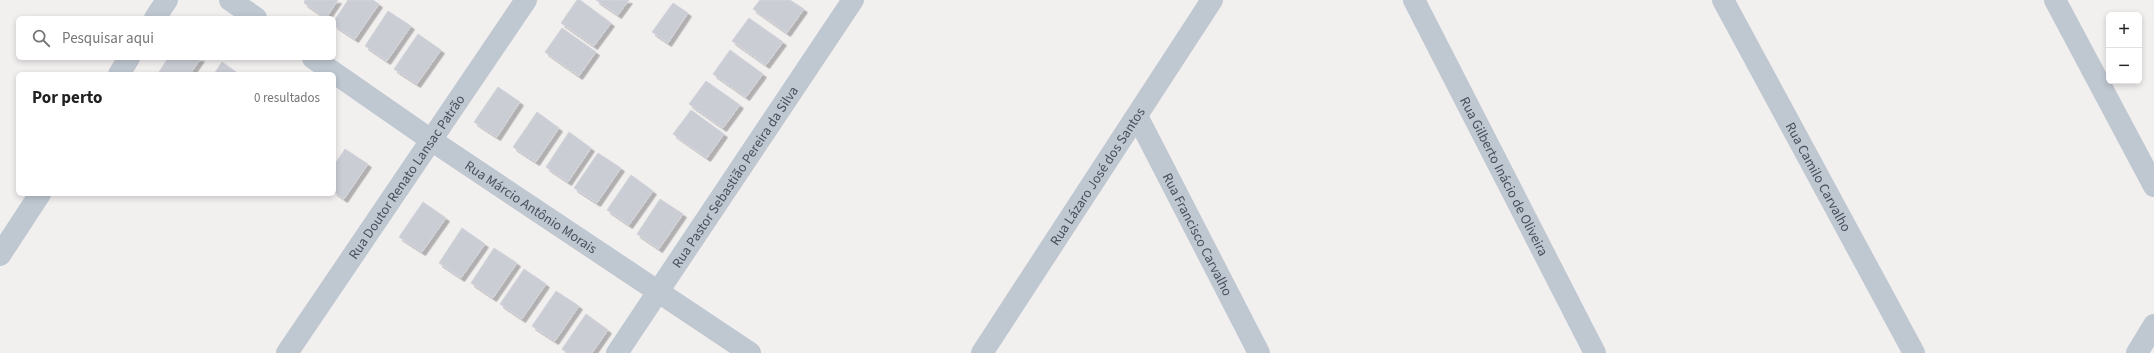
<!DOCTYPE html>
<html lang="pt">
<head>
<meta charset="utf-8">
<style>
	:root { --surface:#fff; --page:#f2f2f2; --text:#222; --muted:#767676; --line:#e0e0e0 }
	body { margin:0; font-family:"Source Sans 3",sans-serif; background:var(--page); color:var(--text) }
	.controls { position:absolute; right:12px; top:12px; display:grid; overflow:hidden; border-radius:6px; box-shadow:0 2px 6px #0003 }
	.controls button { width:36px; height:36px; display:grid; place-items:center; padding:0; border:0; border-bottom:1px solid var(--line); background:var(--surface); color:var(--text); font:20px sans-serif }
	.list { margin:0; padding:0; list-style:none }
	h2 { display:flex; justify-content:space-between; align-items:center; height:52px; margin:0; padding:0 16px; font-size:17px }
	h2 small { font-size:13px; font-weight:400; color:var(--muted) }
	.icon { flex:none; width:22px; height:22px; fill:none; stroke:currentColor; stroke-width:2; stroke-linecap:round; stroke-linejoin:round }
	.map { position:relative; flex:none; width:2154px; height:353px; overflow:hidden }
	.search { position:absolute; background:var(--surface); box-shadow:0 2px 6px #0003; left:16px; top:16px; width:320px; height:44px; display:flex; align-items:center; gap:10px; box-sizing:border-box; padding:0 14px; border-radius:6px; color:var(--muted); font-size:15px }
	.panel { position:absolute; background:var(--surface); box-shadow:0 2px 6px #0003; left:16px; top:72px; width:320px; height:124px; border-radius:6px }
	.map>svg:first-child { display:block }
	.building { fill:#cbcdd5; stroke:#d3d4db; filter:url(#shadow) }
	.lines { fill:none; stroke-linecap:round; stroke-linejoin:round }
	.minor { stroke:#bfc7d1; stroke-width:22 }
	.tertiary { stroke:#bfc7d1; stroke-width:22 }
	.labels { text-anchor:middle; stroke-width:3; stroke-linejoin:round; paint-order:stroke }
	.street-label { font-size:14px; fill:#47505d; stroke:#fff }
</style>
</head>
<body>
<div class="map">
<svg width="2154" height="353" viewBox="0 0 2154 353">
	<defs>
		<filter id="shadow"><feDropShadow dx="3.5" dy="3.5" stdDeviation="0" flood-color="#0004"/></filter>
	</defs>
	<rect width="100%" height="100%" fill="#f2efef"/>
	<g class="building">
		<polygon points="305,0 338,0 326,18 304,3"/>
		<polygon points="348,0 373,0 379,4 355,39 334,25 334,21"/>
		<polygon points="577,0 580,0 611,23 594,46 561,23"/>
		<polygon points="596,0 629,0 618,15"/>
		<polygon points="760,0 790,0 804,9 787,33 753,9"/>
		<polygon points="673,3 688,13 668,43 652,32"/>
		<polygon points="388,11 411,26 387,61 365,46"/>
		<polygon points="749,18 783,42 766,65 732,41"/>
		<polygon points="562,28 596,52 579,76 545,52"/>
		<polygon points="418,34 441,50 417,84 394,69"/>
		<polygon points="730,50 763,74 746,97 713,74"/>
		<polygon points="168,58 201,58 190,74 163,74 159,72"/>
		<polygon points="222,62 239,74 214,74"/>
		<polygon points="706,81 740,105 723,128 689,104"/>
		<polygon points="498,87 520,102 497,137 474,122"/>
		<polygon points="691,110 724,134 707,158 673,134"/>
		<polygon points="537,112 559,128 536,162 513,147"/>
		<polygon points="569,132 591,148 568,182 546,167"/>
		<polygon points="345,149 368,164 344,199 334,192 334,165"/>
		<polygon points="598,153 621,168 597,203 574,188"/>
		<polygon points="631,175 653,191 629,225 607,210"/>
		<polygon points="660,199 683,214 659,249 637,234"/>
		<polygon points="423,202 446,218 422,252 399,237"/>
		<polygon points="462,228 485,244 461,278 439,263"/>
		<polygon points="494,248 517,263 493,298 471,283"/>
		<polygon points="524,269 546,284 522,319 500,304"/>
		<polygon points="556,291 579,306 555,341 532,326"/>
		<polygon points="586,314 608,330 592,353 567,353 562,349"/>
	</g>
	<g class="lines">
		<g class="minor">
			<polyline points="230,0 256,18"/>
			<path id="s1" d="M1414,0L1595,353"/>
			<path id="s2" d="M1723,0L1914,353"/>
			<polyline points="155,18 167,0"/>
			<path id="s3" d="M313,58L431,140L750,353"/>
			<polyline points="119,74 129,58"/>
			<path id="s4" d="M1137,116L1259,353"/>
			<polyline points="0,255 40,194"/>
			<path id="s5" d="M287,353L526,0"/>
			<path id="s6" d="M617,353L853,0"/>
			<path id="s7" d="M982,353L1212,0"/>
			<polyline points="2137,353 2154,325"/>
		</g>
		<polyline class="tertiary" points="2055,0 2154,186"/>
	</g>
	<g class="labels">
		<g class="street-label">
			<text dy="5" stroke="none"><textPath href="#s5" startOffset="213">Rua Doutor Renato Lansac Patrão</textPath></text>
			<text dy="5" stroke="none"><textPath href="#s6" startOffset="212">Rua Pastor Sebastião Pereira da Silva</textPath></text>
			<text dy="5" stroke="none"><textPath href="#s1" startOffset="198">Rua Gilberto Inácio de Oliveira</textPath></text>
			<text dy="5" stroke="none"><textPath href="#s2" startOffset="201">Rua Camilo Carvalho</textPath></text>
			<text dy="5" stroke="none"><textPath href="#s7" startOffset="211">Rua Lázaro José dos Santos</textPath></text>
			<text dy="5" stroke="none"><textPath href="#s3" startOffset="264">Rua Márcio Antônio Morais</textPath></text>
			<text dy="5" stroke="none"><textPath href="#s4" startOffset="133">Rua Francisco Carvalho</textPath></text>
		</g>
	</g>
</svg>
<div class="controls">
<button>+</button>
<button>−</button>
</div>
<div class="search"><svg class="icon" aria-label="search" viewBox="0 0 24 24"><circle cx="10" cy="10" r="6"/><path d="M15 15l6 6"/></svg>Pesquisar aqui</div>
<section class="panel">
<h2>Por perto<small>0 resultados</small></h2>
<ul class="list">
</ul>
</section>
</div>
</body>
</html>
